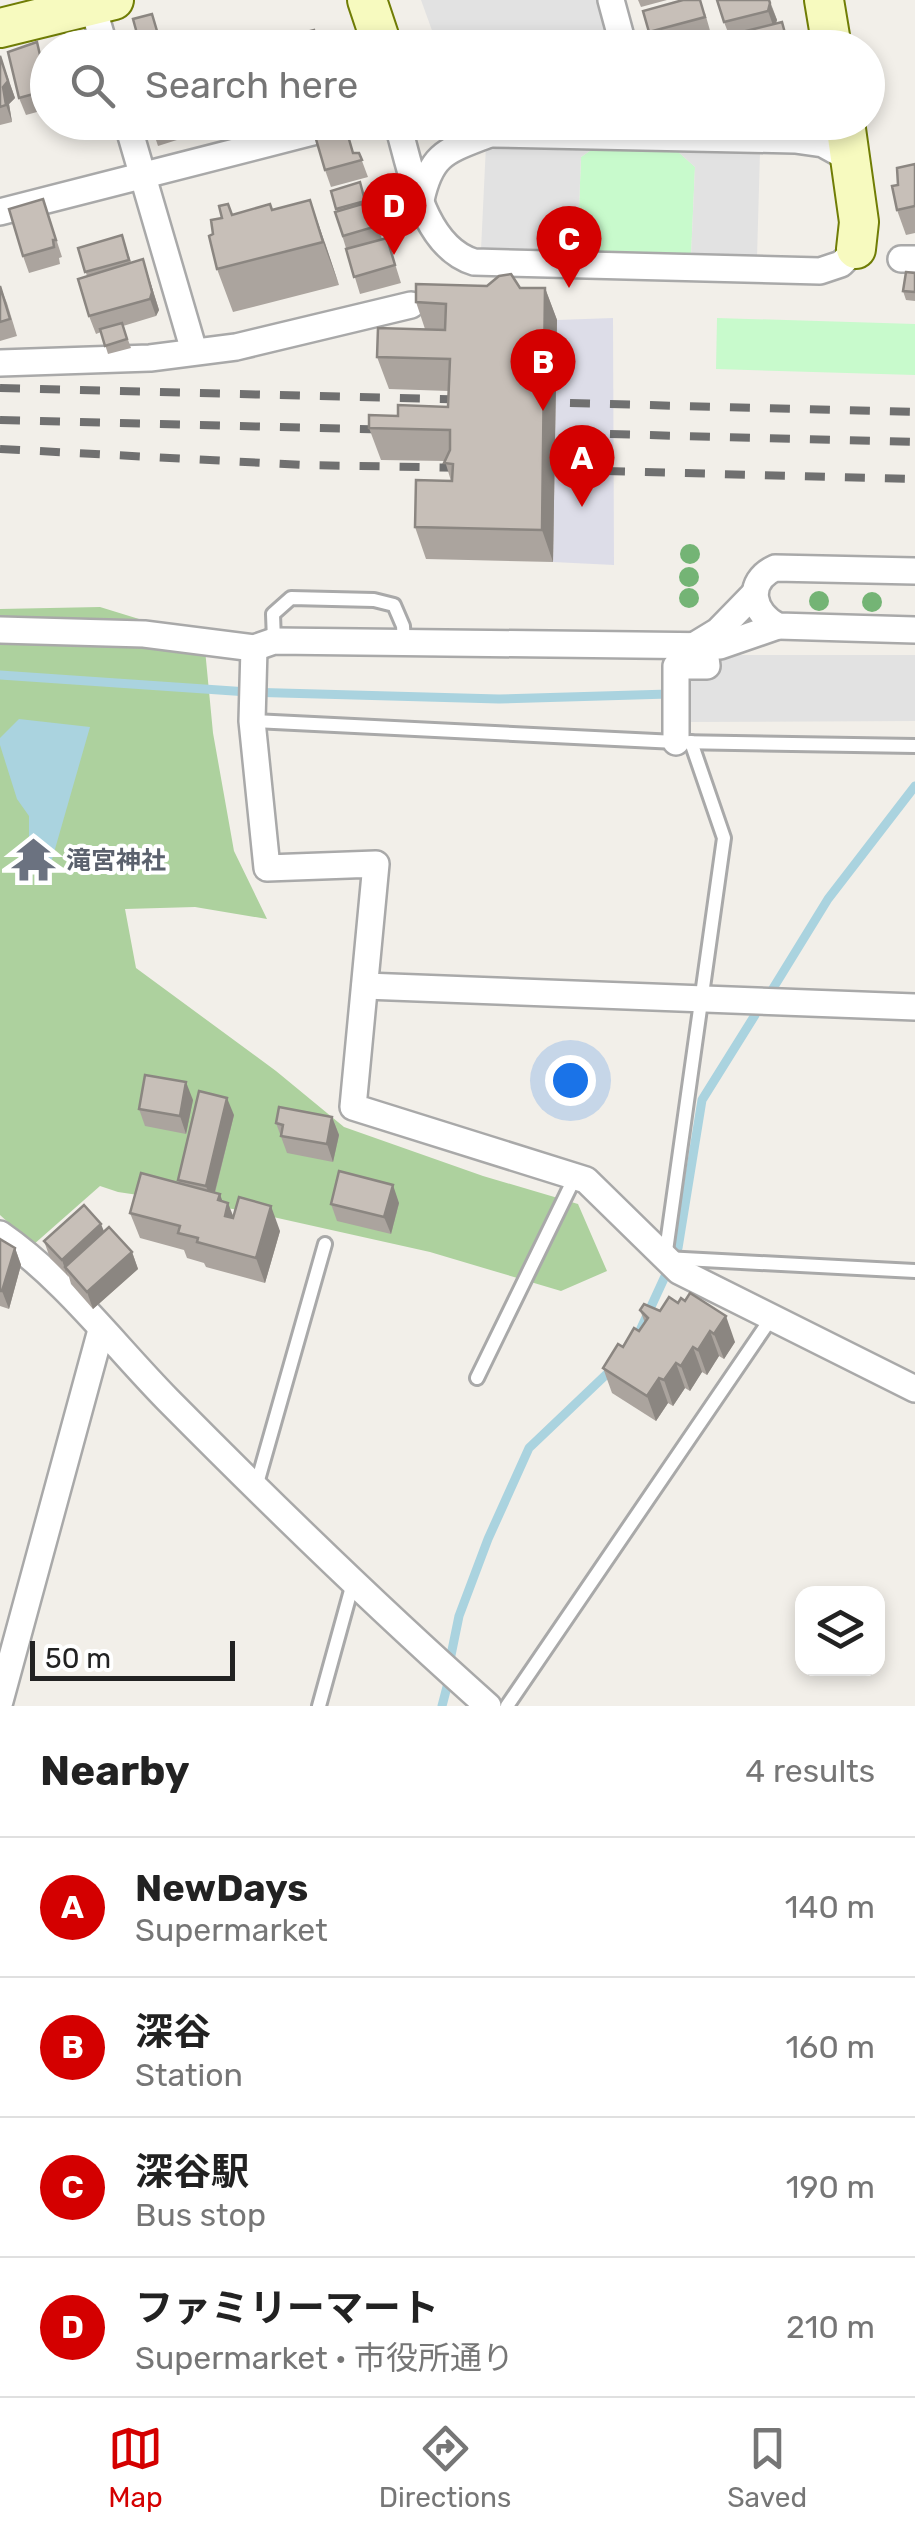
<!DOCTYPE html>
<html lang="en">
<head>
<meta charset="utf-8">
<style>
	:root { --surface:#fff; --page:#f2f2f2; --text:#222; --muted:#767676; --line:#e0e0e0; --accent:#d40000 }
	body { margin:0; font-family:Rubik,"Noto Sans JP",sans-serif; background:var(--page); color:var(--text) }
	.controls { position:absolute; right:30px; bottom:30px; display:grid; overflow:hidden; border-radius:20px; box-shadow:0 5px 15px #0003 }
	.controls button { width:90px; height:90px; display:grid; place-items:center; padding:0; border:0; border-bottom:2px solid var(--line); background:var(--surface); color:var(--text); font:50px sans-serif }
	.scale { position:absolute; left:30px; bottom:25px; width:205px; box-sizing:border-box; padding-left:10px; border:5px solid #222; border-top:0; font-size:28px; line-height:35px; white-space:nowrap; color:#222; -webkit-text-stroke:8px #fff; paint-order:stroke }
	.you { position:absolute; left:570px; top:1080px; width:35px; height:35px; margin:-25px; border:8px solid #fff; border-radius:50%; background:#1a73e8; box-shadow:0 0 0 15px #1a73e833 }
	.badge { display:grid; place-items:center; width:65px; height:65px; border-radius:50%; background:var(--accent); color:#fff; font-size:32px; font-weight:700 }
	.pin { position:absolute; translate:-50% -82px; filter:drop-shadow(0 2px 5px #0008) }
	.pin::after { content:''; position:absolute; top:52px; width:35px; height:30px; background:inherit; clip-path:polygon(0 0,100% 0,50% 100%) }
	.list { margin:0; padding:0; list-style:none }
	h2 { display:flex; justify-content:space-between; align-items:center; height:130px; margin:0; padding:0 40px; font-size:42px }
	h2 small { font-size:32px; font-weight:400; color:var(--muted) }
	.list li { display:grid; grid-template-columns:65px 1fr auto; gap:30px; align-items:center; box-sizing:border-box; height:140px; padding:0 40px; border-top:2px solid var(--line) }
	.list b { display:block; font-size:38px; white-space:nowrap }
	.list p { margin:0; font-size:32px; white-space:nowrap; color:var(--muted) }
	.list em { font-size:32px; font-style:normal; color:var(--muted) }
	.icon { flex:none; width:55px; height:55px; fill:none; stroke:currentColor; stroke-width:2; stroke-linecap:round; stroke-linejoin:round }
	.map { position:relative; flex:none; width:915px; height:1706px; overflow:hidden }
	.search { position:absolute; background:var(--surface); box-shadow:0 5px 15px #0003; left:30px; right:30px; top:30px; height:110px; display:flex; align-items:center; gap:25px; box-sizing:border-box; padding:0 35px; border-radius:55px; color:var(--muted); font-size:38px }
	.sheet { height:690px; background:var(--surface) }
	nav { display:flex; justify-content:space-around; align-items:center; box-sizing:border-box; height:140px; border-top:2px solid var(--line); background:var(--surface); font-size:28px; color:var(--muted) }
	nav a { display:grid; justify-items:center; gap:5px }
	nav .on { color:var(--accent) }
	.map>svg:first-child { display:block }
	.forest { fill:#add19e }
	.park { fill:#c8facc }
	.parking { fill:#e2e2e2 }
	.plaza { fill:#dddde8 }
	.water { fill:#aad3df }
	.lines { fill:none; stroke-linecap:round; stroke-linejoin:round }
	.stream { stroke:#aad3df; stroke-width:9 }
	.lane-casing { stroke:#a9a9a9; stroke-width:18 }
	.street-casing { stroke:#a9a9a9; stroke-width:30 }
	.secondary-casing { stroke:#707d05; stroke-width:42 }
	.lane { stroke:#fff; stroke-width:12 }
	.street { stroke:#fff; stroke-width:25 }
	.secondary { stroke:#f7fabf; stroke-width:38 }
	.rail { stroke:#707070; stroke-width:8; stroke-dasharray:20 20; stroke-linecap:butt }
	.tree { fill:#74b475 }
	.wall { fill:#aba49e }
	.shaded-wall { fill:#8b8681 }
	.building { fill:#c7bfb8; stroke:#8b8681; stroke-width:2.5 }
	.labels { text-anchor:middle; stroke-width:8; stroke-linejoin:round; paint-order:stroke }
	.worship-label { font-size:25px; font-weight:bold; fill:#5b616d; stroke:#fff; text-anchor:start }
</style>
</head>
<body>
<div class="map">
<svg width="915" height="1706" viewBox="0 0 915 1706">
	<rect width="100%" height="100%" fill="#f2efe9"/>
	<polygon class="forest" points="100,607 204,639 213,733 234,851 267,919 195,907 125,909 136,968 276,1071 344,1127 483,1176 578,1204 607,1271 561,1291 430,1252 246,1211 118,1192 100,1186 33,1245 0,1215 0,609"/>
	<g class="park">
		<polygon points="594,148 675,149 695,167 691,257 591,254 578,234 581,157"/>
		<polygon points="717,318 915,324 915,375 716,369"/>
	</g>
	<g class="parking">
		<polygon points="421,0 597,0 609,47 438,47"/>
		<polygon points="486,145 594,148 581,157 578,234 591,254 481,250"/>
		<polygon points="675,149 760,152 757,258 691,257 695,167"/>
		<polygon points="712,655 915,655 915,721 688,722 687,670"/>
	</g>
	<polygon class="plaza" points="613,318 614,565 553,562 557,320"/>
	<polygon class="water" points="19,719 90,727 51,863 39,868 29,859 29,816 17,799 0,745 0,738"/>
	<g class="lines">
		<g class="stream">
			<polyline points="0,675 248,692 499,699 669,694"/>
			<polyline points="772,990 828,899 915,786"/>
			<polyline points="678,1248 702,1100 755,1015"/>
			<polyline points="637,1337 667,1272"/>
			<polyline points="450,1660 459,1616 488,1539 529,1448 613,1368"/>
			<polyline points="442,1706 448,1683"/>
		</g>
		<defs>
			<g id="lane">
				<polyline points="274,641 273,614 291,598 374,600 394,605 403,626 404,643"/>
				<polyline points="252,721 676,742 915,746"/>
				<polyline points="691,742 724,838 665,1258 915,1271"/>
				<polyline points="477,1378 575,1177"/>
				<polyline points="256,1487 325,1244"/>
				<polyline points="319,1706 353,1583"/>
				<polyline points="507,1706 772,1317"/>
			</g>
			<g id="street">
				<polyline points="91,0 105,48"/>
				<polyline points="611,0 624,48"/>
				<polyline points="127,122 194,351"/>
				<path d="M397,122C411,168 422,246 474,262L820,271L841,264L856,249"/>
				<polyline points="440,122 452,128 492,134 795,140 823,144 852,160"/>
				<path d="M421,200C431,154 446,151 487,135"/>
				<polyline points="0,212 348,123"/>
				<polyline points="901,259 915,259"/>
				<polyline points="0,363 150,358 236,347 411,305"/>
				<path d="M915,571L775,568C745,582 752,613 778,626L915,630"/>
				<polyline points="0,630 144,634 254,648 274,641 720,646 778,626"/>
				<polyline points="695,645 718,631 754,594"/>
				<polyline points="254,648 252,721 267,868 376,864 353,1107 586,1180 679,1271 915,1389"/>
				<polyline points="676,742 676,666 707,666 706,658 681,657"/>
				<polyline points="365,986 915,1007"/>
				<path d="M0,1234C65,1279 113,1344 168,1400C272,1505 378,1608 488,1706"/>
				<polyline points="0,1701 101,1330"/>
			</g>
			<g id="secondary">
				<polyline points="367,0 383,48"/>
				<polyline points="824,0 832,48"/>
				<polyline points="0,28 114,0"/>
				<polyline points="845,122 859,222 856,249"/>
			</g>
		</defs>
		<use href="#lane" class="lane-casing"/>
		<use href="#street" class="street-casing"/>
		<use href="#secondary" class="secondary-casing"/>
		<use href="#lane" class="lane"/>
		<use href="#street" class="street"/>
		<use href="#secondary" class="secondary"/>
		<g class="rail">
			<polyline points="0,388 475,400"/>
			<polyline points="530,402 915,412"/>
			<polyline points="0,420 395,430"/>
			<polyline points="530,432 915,442"/>
			<polyline points="0,449 303,465 475,468"/>
			<polyline points="525,469 915,479"/>
		</g>
	</g>
	<g class="tree">
		<circle cx="690" cy="554" r="10"/>
		<circle cx="689" cy="577" r="10"/>
		<circle cx="689" cy="598" r="10"/>
		<circle cx="819" cy="601" r="10"/>
		<circle cx="872" cy="602" r="10"/>
	</g>
	<g class="wall">
		<polygon points="638,0 667,0 641,7"/>
		<polygon points="770,1 777,20 776,23 729,35 724,22"/>
		<polygon points="705,13 711,34 686,41 709,35 713,48 655,48 649,32"/>
		<polygon points="0,56 15,98 9,104 12,122 0,125"/>
		<polygon points="43,60 48,77 48,109 26,115 19,98"/>
		<polygon points="150,122 175,122 180,139 158,146"/>
		<polygon points="211,122 241,122 214,129"/>
		<polygon points="354,153 359,153 368,177 331,187 325,170"/>
		<polygon points="915,164 915,233 906,235 897,210 898,185"/>
		<polygon points="360,182 366,202 369,202 382,239 387,238 401,283 360,294 335,212 337,211 331,191"/>
		<polygon points="228,204 233,215 272,210 325,243 339,285 233,312 217,269 213,234"/>
		<polygon points="49,217 62,257 59,258 60,264 29,273 23,256"/>
		<polygon points="122,235 131,262 143,259 159,310 156,316 123,326 131,348 108,354 101,332 96,334 89,316 87,276 78,248"/>
		<polygon points="915,273 915,301 906,300 903,291"/>
		<polygon points="0,286 7,303 17,336 0,341"/>
		<polygon points="520,288 545,288 557,320 553,562 426,559 415,527 451,481 445,461 381,460 369,428 398,416 448,407 449,391 389,389 377,357 425,329 416,302"/>
		<polygon points="193,1100 186,1134 145,1126 139,1109"/>
		<polygon points="234,1115 215,1193 220,1194 222,1201 233,1216 280,1231 265,1283 206,1267 204,1263 187,1258 184,1250 140,1238 130,1213 179,1183 178,1180"/>
		<polygon points="332,1117 339,1135 333,1162 287,1153 276,1123"/>
		<polygon points="399,1203 391,1234 337,1221 331,1204"/>
		<polygon points="104,1232 132,1252 138,1269 93,1309 71,1284 69,1277 50,1258 44,1241"/>
		<polygon points="0,1239 15,1248 21,1265 9,1309 0,1306"/>
		<polygon points="640,1310 660,1311 735,1342 724,1359 719,1356 707,1375 702,1372 690,1391 685,1388 673,1406 668,1403 656,1421 612,1393 603,1368 639,1331 645,1323"/>
	</g>
	<g class="shaded-wall">
		<polygon points="770,3 777,20 774,28 768,11"/>
		<polygon points="0,55 15,98 9,104 12,122 6,105"/>
		<polygon points="310,200 325,243 339,285 323,242"/>
		<polygon points="143,259 159,310 156,316 150,299"/>
		<polygon points="545,288 557,320 553,562 542,530"/>
		<polygon points="186,1082 193,1100 186,1134 180,1116"/>
		<polygon points="227,1098 234,1115 212,1203 206,1186"/>
		<polygon points="332,1117 339,1135 333,1162 327,1144"/>
		<polygon points="393,1185 399,1203 391,1234 384,1217"/>
		<polygon points="220,1194 226,1212 228,1203 238,1228 227,1224 218,1200"/>
		<polygon points="271,1206 280,1231 265,1283 256,1258"/>
		<polygon points="101,1224 108,1241 65,1267 68,1278 62,1260"/>
		<polygon points="15,1248 21,1265 9,1309 2,1291"/>
		<polygon points="132,1252 138,1269 93,1309 87,1292"/>
		<polygon points="726,1316 735,1342 724,1359 714,1334"/>
		<polygon points="710,1331 719,1356 707,1375 698,1350"/>
		<polygon points="693,1347 702,1372 690,1391 681,1366"/>
		<polygon points="676,1363 685,1388 673,1406 664,1380"/>
		<polygon points="659,1378 668,1403 656,1421 647,1396"/>
	</g>
	<g class="building">
		<polygon points="683,0 700,0 705,17 649,32 643,11"/>
		<polygon points="717,0 769,0 770,3 768,11 724,22"/>
		<polygon points="152,14 162,48 141,48 133,19"/>
		<polygon points="782,22 789,48 724,48 722,37"/>
		<polygon points="314,30 318,48 245,48"/>
		<polygon points="184,33 188,48 167,48 164,38"/>
		<polygon points="709,35 712,48 657,48"/>
		<polygon points="37,42 48,90 19,98 8,52"/>
		<polygon points="0,56 8,81 3,87 6,105 0,107"/>
		<polygon points="150,122 171,122 152,129"/>
		<polygon points="311,122 344,122 353,153 359,153 362,160 325,170"/>
		<polygon points="915,164 915,206 897,210 892,186 898,185 897,168"/>
		<polygon points="360,182 365,201 336,209 331,191"/>
		<polygon points="43,199 56,240 53,240 54,247 23,256 9,209"/>
		<polygon points="310,200 323,242 217,269 209,236 213,234 211,220 222,218 219,206 228,204 232,215 270,204 272,210"/>
		<polygon points="369,202 377,226 343,236 335,212"/>
		<polygon points="122,235 129,260 85,272 78,248"/>
		<polygon points="387,238 395,265 354,277 346,249"/>
		<polygon points="143,259 152,292 150,299 89,316 78,279"/>
		<polygon points="906,272 915,273 915,292 903,291"/>
		<polygon points="511,274 520,288 545,288 542,530 415,527 416,480 452,481 453,464 444,463 450,450 450,430 369,428 369,415 398,416 398,405 448,407 450,359 377,357 378,328 445,330 446,304 416,302 416,284 487,286 499,276"/>
		<polygon points="0,286 10,319 0,322"/>
		<polygon points="122,323 127,339 105,346 100,329"/>
		<polygon points="145,1075 186,1082 180,1116 139,1109"/>
		<polygon points="199,1091 227,1098 206,1186 178,1180"/>
		<polygon points="279,1107 332,1117 327,1144 281,1136 283,1125 276,1123"/>
		<polygon points="339,1171 393,1185 384,1217 331,1204"/>
		<polygon points="141,1173 220,1194 218,1200 228,1203 225,1216 233,1218 239,1197 271,1206 256,1258 197,1242 198,1238 178,1233 180,1226 130,1213"/>
		<polygon points="84,1205 101,1224 62,1260 44,1241"/>
		<polygon points="109,1227 132,1252 87,1292 65,1267"/>
		<polygon points="0,1239 15,1248 2,1291 0,1291"/>
		<polygon points="690,1293 726,1316 714,1334 710,1331 698,1350 693,1347 681,1366 676,1363 664,1380 659,1378 647,1396 603,1368 618,1344 623,1347 634,1328 639,1331 648,1318 640,1310 644,1304 660,1311 669,1297 678,1303 681,1298 685,1301"/>
	</g>
	<defs>
		<symbol id="temple-bare" viewBox="-9 -9 18 18"><path d="M0-6L5-2H3V0L6.5 2.5H4V6H1.5V3h-3V6H-4V2.5H-6.5L-3 0V-2H-5Z" fill="#6b7280" stroke="#fff" stroke-width="2.5" paint-order="stroke"/></symbol>
	</defs>
	<g fill-rule="evenodd">
		<use href="#temple-bare" x="2" y="828" width="63" height="63"/>
	</g>
	<g class="labels">
		<g class="worship-label">
			<text x="66" y="869">滝宮神社</text>
		</g>
	</g>
</svg>
<div class="controls">
<button><svg class="icon" aria-label="layers" viewBox="0 0 24 24"><path d="M12 4l9 5-9 5-9-5zM3 14l9 5 9-5"/></svg></button>
</div>
<div class="scale">50 m</div>
<div class="you"></div>
<div class="pin badge" style="left:582px;top:507px">A</div>
<div class="pin badge" style="left:543px;top:411px">B</div>
<div class="pin badge" style="left:569px;top:288px">C</div>
<div class="pin badge" style="left:394px;top:255px">D</div>
<div class="search"><svg class="icon" aria-label="search" viewBox="0 0 24 24"><circle cx="10" cy="10" r="6"/><path d="M15 15l6 6"/></svg>Search here</div>
</div>
<section class="sheet">
<h2>Nearby<small>4 results</small></h2>
<ul class="list">
<li><span class="badge">A</span><div><b>NewDays</b><p>Supermarket</p></div><em>140 m</em></li>
<li><span class="badge">B</span><div><b>深谷</b><p>Station</p></div><em>160 m</em></li>
<li><span class="badge">C</span><div><b>深谷駅</b><p>Bus stop</p></div><em>190 m</em></li>
<li><span class="badge">D</span><div><b>ファミリーマート</b><p>Supermarket · 市役所通り</p></div><em>210 m</em></li>
</ul>
</section>
<nav>
<a class="on"><svg class="icon" aria-label="map" viewBox="0 0 24 24"><path d="M3 6l6-2 6 2 6-2v14l-6 2-6-2-6 2zM9 4v14M15 6v14"/></svg>Map</a>
<a><svg class="icon" aria-label="directions" viewBox="0 0 24 24"><path d="M12 3l9 9-9 9-9-9zM9 14v-3h6M13 9l2 2-2 2"/></svg>Directions</a>
<a><svg class="icon" aria-label="saved" viewBox="0 0 24 24"><path d="M7 4h10v16l-5-4-5 4z"/></svg>Saved</a>
</nav>
</body>
</html>
